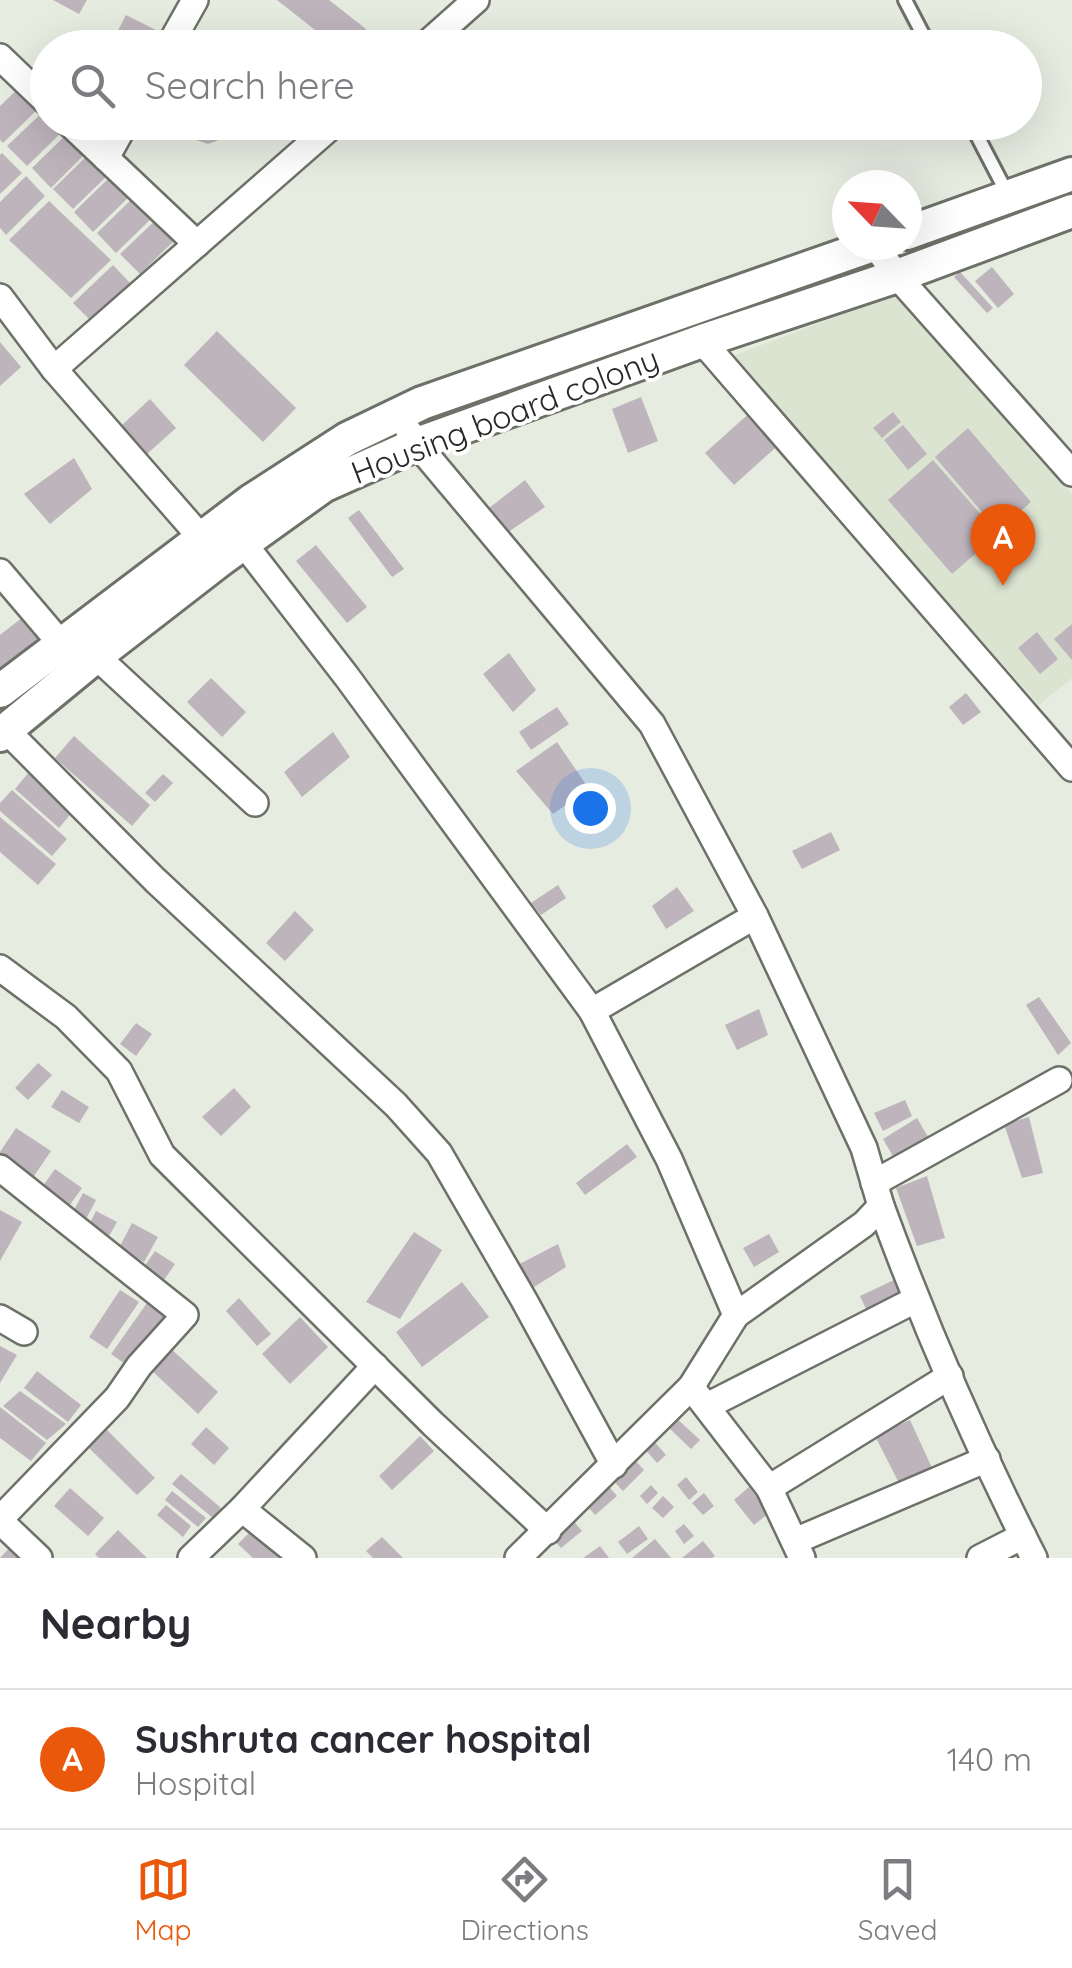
<!DOCTYPE html>
<html lang="en">
<head>
<meta charset="utf-8">
<style>
	:root { --surface:#fff; --page:#f2f2f3; --text:#2b2b33; --muted:#7c7c81; --line:#e1e1e2; --accent:#ea580c }
	body { margin:0; font-family:Quicksand,sans-serif; background:var(--page); color:var(--text) }
	.compass { position:absolute; left:832px; top:170px; width:90px; height:90px; border-radius:50%; background:var(--surface); box-shadow:0 10px 40px #0002; rotate:295deg }
	.you { position:absolute; left:590px; top:808px; width:35px; height:35px; margin:-25px; border:8px solid #fff; border-radius:50%; background:#1a73e8; box-shadow:0 0 0 15px #1a73e833 }
	.badge { display:grid; place-items:center; width:65px; height:65px; border-radius:50%; background:var(--accent); color:#fff; font-size:32px; font-weight:700 }
	.pin { position:absolute; translate:-50% -82px; filter:drop-shadow(0 2px 5px #0008) }
	.pin::after { content:''; position:absolute; top:52px; width:35px; height:30px; background:inherit; clip-path:polygon(0 0,100% 0,50% 100%) }
	.list { margin:0; padding:0; list-style:none }
	h2 { display:flex; justify-content:space-between; align-items:center; height:130px; margin:0; padding:0 40px; font-size:42px }
	h2 small { font-size:32px; font-weight:400; color:var(--muted) }
	.list li { display:grid; grid-template-columns:65px 1fr auto; gap:30px; align-items:center; box-sizing:border-box; height:140px; padding:0 40px; border-top:2px solid var(--line) }
	.list b { display:block; font-size:38px; white-space:nowrap }
	.list p { margin:0; font-size:32px; white-space:nowrap; color:var(--muted) }
	.list em { font-size:32px; font-style:normal; color:var(--muted) }
	.icon { flex:none; width:55px; height:55px; fill:none; stroke:currentColor; stroke-width:2; stroke-linecap:round; stroke-linejoin:round }
	.map { position:relative; flex:none; width:1072px; height:1558px; overflow:hidden }
	.search { position:absolute; background:var(--surface); box-shadow:0 10px 40px #0002; left:30px; right:30px; top:30px; height:110px; display:flex; align-items:center; gap:25px; box-sizing:border-box; padding:0 35px; border-radius:55px; color:var(--muted); font-size:38px }
	.sheet { height:270px; background:var(--surface) }
	nav { display:flex; justify-content:space-around; align-items:center; box-sizing:border-box; height:140px; border-top:2px solid var(--line); background:var(--surface); font-size:28px; color:var(--muted) }
	nav a { display:grid; justify-items:center; gap:5px }
	nav .on { color:var(--accent) }
	.map>svg:first-child { display:block }
	.built { fill:#dbe3d1 }
	.building { fill:#beb4bc }
	.lines { fill:none; stroke-linecap:round; stroke-linejoin:round }
	.service-casing { stroke:#6d7168; stroke-width:18 }
	.minor-casing { stroke:#6d7168; stroke-width:30 }
	.tertiary-casing { stroke:#6d7168; stroke-width:38 }
	.service { stroke:#fff; stroke-width:12 }
	.minor { stroke:#fff; stroke-width:25 }
	.tertiary { stroke:#fff; stroke-width:32 }
	.labels { text-anchor:middle; stroke-width:8; stroke-linejoin:round; paint-order:stroke }
	.street-label { font-size:32px; fill:#282925; stroke:#fff }
</style>
</head>
<body>
<div class="map">
<svg width="1072" height="1558" viewBox="0 0 1072 1558">
	<rect width="100%" height="100%" fill="#e7ece1"/>
	<polygon class="built" points="896,294 1072,494 1072,678 1039,705 730,357"/>
	<g class="building">
		<polygon points="53,0 87,0 79,14"/>
		<polygon points="277,0 329,0 366,29 353,48 338,48"/>
		<polygon points="126,15 164,34 157,48 117,48 111,44"/>
		<polygon points="22,85 42,105 3,143 0,140 0,106"/>
		<polygon points="48,107 48,122 61,122 66,128 27,166 7,146"/>
		<polygon points="177,122 239,122 227,137 208,144 188,137"/>
		<polygon points="71,130 90,149 51,188 32,168"/>
		<polygon points="92,151 112,171 73,209 53,189"/>
		<polygon points="2,153 22,173 0,194 0,155"/>
		<polygon points="113,174 132,194 93,232 74,212"/>
		<polygon points="26,176 45,196 6,235 0,228 0,202"/>
		<polygon points="136,195 155,215 116,253 97,233"/>
		<polygon points="49,201 111,260 71,298 9,240"/>
		<polygon points="160,216 179,236 140,274 120,254"/>
		<polygon points="113,265 132,285 93,323 73,303"/>
		<polygon points="992,267 1014,294 998,308 975,281"/>
		<polygon points="960,272 993,308 987,313 954,277"/>
		<polygon points="217,331 296,408 263,442 184,365"/>
		<polygon points="0,342 21,367 0,386"/>
		<polygon points="641,397 658,441 628,453 612,409"/>
		<polygon points="150,399 176,428 147,454 121,426"/>
		<polygon points="754,409 783,441 734,485 705,453"/>
		<polygon points="893,412 901,422 882,438 873,428"/>
		<polygon points="903,425 927,454 908,470 884,440"/>
		<polygon points="968,428 1031,502 998,531 935,457"/>
		<polygon points="74,458 92,489 50,524 24,494"/>
		<polygon points="933,460 998,534 952,574 888,500"/>
		<polygon points="525,480 545,507 507,533 489,508"/>
		<polygon points="359,510 404,569 392,577 348,518"/>
		<polygon points="316,545 367,607 347,623 296,561"/>
		<polygon points="32,610 55,640 0,685 0,635"/>
		<polygon points="1072,624 1072,660 1054,639"/>
		<polygon points="1037,632 1058,659 1040,674 1018,648"/>
		<polygon points="509,653 536,690 513,712 483,674"/>
		<polygon points="211,678 246,712 222,737 187,702"/>
		<polygon points="966,693 981,712 963,725 949,707"/>
		<polygon points="557,707 569,724 531,750 519,732"/>
		<polygon points="333,732 350,757 302,797 284,772"/>
		<polygon points="74,736 150,805 132,826 55,758"/>
		<polygon points="557,742 589,789 553,814 516,771"/>
		<polygon points="29,772 73,811 59,828 15,789"/>
		<polygon points="163,774 173,783 155,802 145,793"/>
		<polygon points="12,790 67,839 52,856 0,811 0,803"/>
		<polygon points="0,817 56,864 38,885 0,852"/>
		<polygon points="831,832 840,850 802,869 792,851"/>
		<polygon points="558,885 566,898 541,915 531,903"/>
		<polygon points="677,887 694,911 666,929 652,906"/>
		<polygon points="295,911 314,930 285,961 266,943"/>
		<polygon points="1039,997 1071,1043 1058,1055 1026,1005"/>
		<polygon points="759,1009 768,1035 737,1050 725,1025"/>
		<polygon points="136,1023 152,1034 136,1056 120,1044"/>
		<polygon points="38,1063 52,1075 28,1100 15,1088"/>
		<polygon points="234,1088 251,1107 221,1136 202,1117"/>
		<polygon points="62,1090 89,1107 79,1123 51,1107"/>
		<polygon points="905,1100 912,1116 883,1131 874,1113"/>
		<polygon points="1029,1117 1043,1173 1022,1178 1004,1124"/>
		<polygon points="917,1118 928,1137 894,1158 883,1139"/>
		<polygon points="16,1128 51,1151 32,1179 0,1158 0,1152"/>
		<polygon points="627,1144 637,1157 585,1195 576,1183"/>
		<polygon points="55,1169 82,1188 67,1209 40,1190"/>
		<polygon points="927,1176 945,1238 917,1246 896,1188"/>
		<polygon points="83,1193 96,1200 85,1221 72,1214"/>
		<polygon points="0,1210 22,1222 0,1261"/>
		<polygon points="96,1211 117,1222 109,1236 89,1225"/>
		<polygon points="132,1223 158,1237 144,1262 119,1248"/>
		<polygon points="414,1232 442,1250 400,1319 366,1302"/>
		<polygon points="769,1234 779,1252 754,1267 743,1248"/>
		<polygon points="558,1244 566,1267 526,1292 512,1268"/>
		<polygon points="155,1251 175,1264 164,1280 144,1267"/>
		<polygon points="894,1280 901,1295 867,1311 860,1296"/>
		<polygon points="462,1282 489,1317 422,1367 396,1332"/>
		<polygon points="120,1290 139,1302 107,1349 89,1337"/>
		<polygon points="239,1298 271,1334 257,1346 226,1311"/>
		<polygon points="147,1303 167,1318 131,1368 111,1354"/>
		<polygon points="300,1317 328,1347 290,1384 262,1354"/>
		<polygon points="0,1346 17,1355 0,1383"/>
		<polygon points="169,1347 218,1392 198,1414 149,1368"/>
		<polygon points="37,1371 81,1405 68,1422 24,1388"/>
		<polygon points="20,1391 66,1424 47,1440 3,1406"/>
		<polygon points="0,1407 46,1443 31,1461 0,1438"/>
		<polygon points="674,1416 700,1440 691,1449 666,1425"/>
		<polygon points="910,1420 932,1468 899,1483 875,1436"/>
		<polygon points="206,1427 229,1448 214,1465 191,1444"/>
		<polygon points="107,1430 155,1478 137,1495 89,1448"/>
		<polygon points="420,1436 434,1451 392,1490 379,1476"/>
		<polygon points="653,1440 666,1455 657,1463 644,1448"/>
		<polygon points="630,1455 644,1470 623,1491 608,1475"/>
		<polygon points="181,1474 221,1508 213,1518 172,1484"/>
		<polygon points="686,1477 698,1492 689,1500 677,1485"/>
		<polygon points="606,1483 617,1496 595,1515 584,1502"/>
		<polygon points="651,1485 658,1493 647,1504 640,1496"/>
		<polygon points="749,1487 769,1513 754,1525 734,1500"/>
		<polygon points="70,1488 104,1518 88,1536 54,1506"/>
		<polygon points="172,1491 206,1518 198,1527 165,1500"/>
		<polygon points="704,1493 714,1506 703,1515 692,1503"/>
		<polygon points="663,1496 674,1507 663,1518 652,1508"/>
		<polygon points="166,1505 191,1526 183,1537 157,1515"/>
		<polygon points="571,1518 582,1531 561,1548 550,1535"/>
		<polygon points="684,1524 694,1536 684,1544 675,1531"/>
		<polygon points="639,1526 648,1539 627,1554 618,1542"/>
		<polygon points="253,1529 284,1558 253,1558 238,1544"/>
		<polygon points="118,1530 147,1558 99,1558 95,1554"/>
		<polygon points="382,1537 403,1558 373,1558 366,1551"/>
		<polygon points="655,1539 671,1558 632,1558"/>
		<polygon points="703,1541 715,1556 712,1558 682,1558"/>
		<polygon points="11,1546 24,1558 0,1558"/>
		<polygon points="600,1546 609,1558 583,1558"/>
	</g>
	<g class="lines">
		<defs>
			<g id="service">
				<polyline points="905,0 930,48"/>
				<polyline points="970,122 1008,195"/>
			</g>
			<g id="minor">
				<polyline points="168,48 195,0"/>
				<polyline points="422,48 476,0"/>
				<polyline points="0,57 48,103"/>
				<polyline points="68,122 197,244"/>
				<polyline points="106,158 126,122"/>
				<polyline points="875,245 897,276 1072,473"/>
				<polyline points="0,297 54,369 211,549"/>
				<polyline points="702,341 1072,768"/>
				<polyline points="54,369 336,122"/>
				<polyline points="409,432 417,444 652,724 755,916 864,1148 881,1206 864,1224 736,1315 691,1387 518,1558"/>
				<polyline points="234,531 347,677 592,1011 669,1159 736,1315"/>
				<polyline points="0,572 62,645"/>
				<polyline points="96,656 255,803"/>
				<polyline points="6,730 155,880 396,1105 439,1153 524,1300 614,1465"/>
				<polyline points="0,968 66,1017 119,1071 162,1155 433,1424 548,1531"/>
				<polyline points="592,1011 755,916"/>
				<polyline points="0,1168 185,1315 139,1366 117,1398 0,1519"/>
				<polyline points="874,1183 1059,1080"/>
				<path d="M881,1206C925,1326 976,1444 1034,1558"/>
				<polyline points="0,1318 24,1332"/>
				<polyline points="691,1387 769,1488 950,1376"/>
				<polyline points="707,1406 915,1300"/>
				<polyline points="769,1488 802,1558"/>
				<polyline points="242,1509 375,1366"/>
				<polyline points="0,1521 39,1558"/>
				<polyline points="795,1541 987,1459"/>
				<polyline points="191,1558 242,1509 303,1558"/>
				<polyline points="980,1558 1023,1536"/>
			</g>
			<g id="tertiary">
				<polyline points="907,233 1072,174"/>
				<polyline points="0,691 251,501 347,439 422,403 873,245"/>
				<polyline points="0,735 96,656 220,560 323,486 417,444 702,341 897,276 1072,211"/>
			</g>
		</defs>
		<use href="#service" class="service-casing"/>
		<use href="#minor" class="minor-casing"/>
		<use href="#tertiary" class="tertiary-casing"/>
		<use href="#service" class="service"/>
		<use href="#minor" class="minor"/>
		<use href="#tertiary" class="tertiary"/>
	</g>
	<g class="labels">
		<g class="street-label">
			<text transform="translate(505 416) rotate(-21)" y="11">Housing board colony</text>
		</g>
	</g>
</svg>
<svg class="compass" viewBox="-18 -18 36 36"><path d="M0-13l5 13h-10z" fill="#e53935"/><path d="M0 13l5-13h-10z" fill="#7c7c81"/></svg>
<div class="you"></div>
<div class="pin badge" style="left:1003px;top:586px">A</div>
<div class="search"><svg class="icon" aria-label="search" viewBox="0 0 24 24"><circle cx="10" cy="10" r="6"/><path d="M15 15l6 6"/></svg>Search here</div>
</div>
<section class="sheet">
<h2>Nearby<small></small></h2>
<ul class="list">
<li><span class="badge">A</span><div><b>Sushruta cancer hospital</b><p>Hospital</p></div><em>140 m</em></li>
</ul>
</section>
<nav>
<a class="on"><svg class="icon" aria-label="map" viewBox="0 0 24 24"><path d="M3 6l6-2 6 2 6-2v14l-6 2-6-2-6 2zM9 4v14M15 6v14"/></svg>Map</a>
<a><svg class="icon" aria-label="directions" viewBox="0 0 24 24"><path d="M12 3l9 9-9 9-9-9zM9 14v-3h6M13 9l2 2-2 2"/></svg>Directions</a>
<a><svg class="icon" aria-label="saved" viewBox="0 0 24 24"><path d="M7 4h10v16l-5-4-5 4z"/></svg>Saved</a>
</nav>
</body>
</html>
